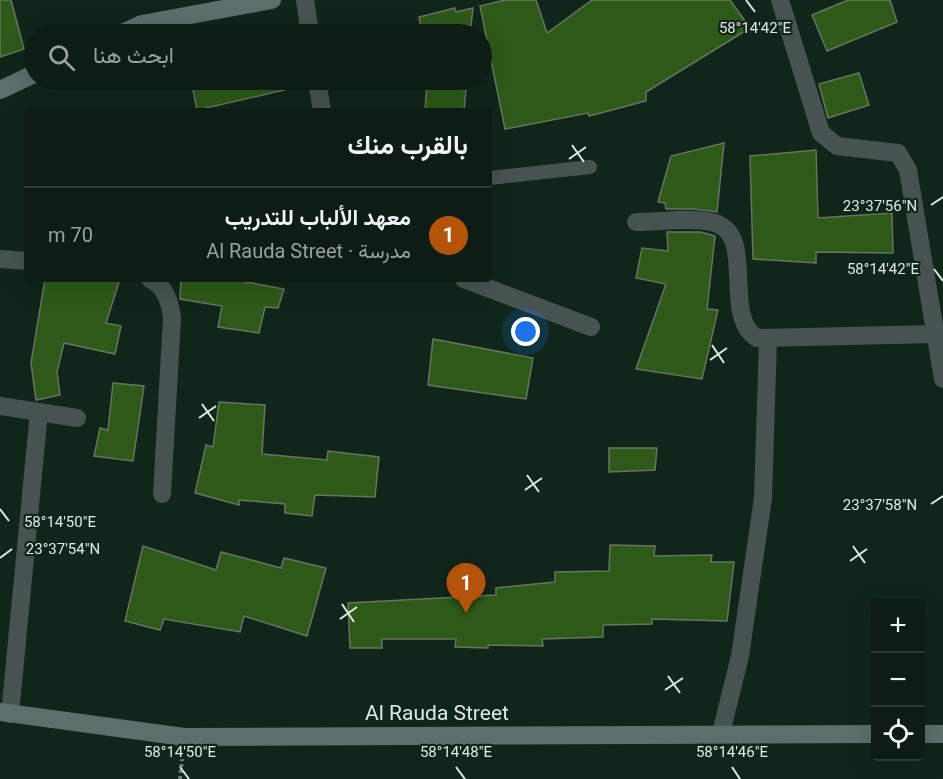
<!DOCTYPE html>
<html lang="ar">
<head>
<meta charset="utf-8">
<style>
	:root { --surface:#0d1c14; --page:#1b2922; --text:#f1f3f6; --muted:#9aa1a0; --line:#2d3a34; --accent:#b45309 }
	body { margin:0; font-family:Roboto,Vazirmatn,sans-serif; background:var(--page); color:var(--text); direction:rtl }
	.controls { position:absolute; right:18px; bottom:18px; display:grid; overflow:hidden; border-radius:6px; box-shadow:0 6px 24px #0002 }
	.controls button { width:54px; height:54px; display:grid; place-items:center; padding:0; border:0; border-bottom:2px solid var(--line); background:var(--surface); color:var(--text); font:30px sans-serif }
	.you { position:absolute; left:526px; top:332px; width:21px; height:21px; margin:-15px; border:4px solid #fff; border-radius:50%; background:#1a73e8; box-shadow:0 0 0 9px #1a73e833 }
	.badge { display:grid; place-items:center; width:39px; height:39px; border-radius:50%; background:var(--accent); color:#fff; font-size:20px; font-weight:700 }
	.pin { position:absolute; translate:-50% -50px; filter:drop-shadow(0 2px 3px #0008) }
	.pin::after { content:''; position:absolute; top:32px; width:21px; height:18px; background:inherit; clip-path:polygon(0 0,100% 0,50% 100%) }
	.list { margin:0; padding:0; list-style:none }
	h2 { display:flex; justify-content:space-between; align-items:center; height:78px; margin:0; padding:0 24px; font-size:26px }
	h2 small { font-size:20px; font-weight:400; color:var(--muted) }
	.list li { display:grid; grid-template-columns:39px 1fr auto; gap:18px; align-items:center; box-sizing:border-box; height:96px; padding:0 24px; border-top:2px solid var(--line) }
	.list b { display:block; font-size:22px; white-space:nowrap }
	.list p { margin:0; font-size:20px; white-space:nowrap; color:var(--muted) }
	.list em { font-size:20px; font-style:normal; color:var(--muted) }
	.icon { flex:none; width:33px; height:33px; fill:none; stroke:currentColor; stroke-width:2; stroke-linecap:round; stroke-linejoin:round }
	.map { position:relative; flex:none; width:943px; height:779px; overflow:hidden; direction:ltr }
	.search { position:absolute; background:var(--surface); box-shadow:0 6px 24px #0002; left:24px; top:24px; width:468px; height:66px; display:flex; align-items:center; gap:15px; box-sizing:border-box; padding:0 21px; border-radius:33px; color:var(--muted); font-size:22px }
	.panel { position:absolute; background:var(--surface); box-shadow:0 6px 24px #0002; left:24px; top:108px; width:468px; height:174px; border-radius:6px; direction:rtl }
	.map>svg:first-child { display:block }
	.building { fill:#2e5919; stroke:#667460; stroke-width:1.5 }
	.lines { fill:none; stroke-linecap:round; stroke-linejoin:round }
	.path { stroke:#6d7f76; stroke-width:4; stroke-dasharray:3 3; stroke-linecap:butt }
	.lane { stroke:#475351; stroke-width:14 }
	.street { stroke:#475351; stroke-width:18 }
	.secondary { stroke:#5c6f6c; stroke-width:18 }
	.ticks { fill:none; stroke:#ddeae3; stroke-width:2 }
	.labels { text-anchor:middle; stroke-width:4.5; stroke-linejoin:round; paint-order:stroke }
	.street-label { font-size:21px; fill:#ddeae3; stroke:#11261b }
	.ticks-label { font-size:15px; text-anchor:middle; fill:#ddeae3; stroke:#11261b; stroke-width:4.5; stroke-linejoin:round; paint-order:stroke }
</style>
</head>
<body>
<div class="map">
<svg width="943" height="779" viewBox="0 0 943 779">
	<rect width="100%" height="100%" fill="#11261b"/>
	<g class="building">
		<polygon points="0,0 11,0 24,49 0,57"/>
		<polygon points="505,0 536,0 547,33 592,0 730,0 750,28 646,92 646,101 589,116 588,113 505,129 480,6"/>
		<polygon points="848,0 890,0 897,22 827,51 812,15"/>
		<polygon points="455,8 456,12 473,8 470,34 422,34 419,17"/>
		<polygon points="859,73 869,105 828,118 819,84"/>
		<polygon points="191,80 292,80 293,88 197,110"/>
		<polygon points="427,80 467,80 464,111 425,111"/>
		<polygon points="724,143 717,212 694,209 666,209 665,203 658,202 671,156"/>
		<polygon points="816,150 818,218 892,213 893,253 816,252 816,263 753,259 750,156"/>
		<polygon points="667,232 701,232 715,236 707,309 718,310 702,379 636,369 666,284 636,278 642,248 668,251"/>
		<polygon points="45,279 120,279 106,323 121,326 115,354 64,343 57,372 60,395 36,400 31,363"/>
		<polygon points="181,279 230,279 284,289 278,308 265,307 259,333 218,327 222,306 180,299"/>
		<polygon points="433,339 533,358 526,399 428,385"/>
		<polygon points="113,383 144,386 133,461 94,456 100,428 108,430"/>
		<polygon points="219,402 265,405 262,454 327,460 328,451 379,457 375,497 315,495 312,516 285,513 285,504 239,500 239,505 195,493 206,445 213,447"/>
		<polygon points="609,448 657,448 655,470 609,472"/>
		<polygon points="610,545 655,546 654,556 712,555 711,562 734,562 727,621 652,619 652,624 603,625 603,637 542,639 543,646 488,645 488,648 455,647 456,639 382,639 382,648 350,648 348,603 496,595 496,588 555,582 555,572 609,571"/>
		<polygon points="143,546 216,570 221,552 281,568 284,558 326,568 307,636 244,616 240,632 164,619 160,630 125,621"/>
	</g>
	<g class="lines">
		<polyline class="path" points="180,779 182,759"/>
		<polyline class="lane" points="489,178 590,167"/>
		<g class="street">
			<polyline points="305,0 310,34"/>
			<polyline points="780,0 821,133 837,146 898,153 908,170 943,379"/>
			<polyline points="317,80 322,111"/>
			<path d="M636,222C660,222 688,217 711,222C759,231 720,315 757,338L935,334"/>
			<polyline points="0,259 27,261"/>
			<path d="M150,279C166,287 170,302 172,318L162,494"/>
			<polyline points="464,279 591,327"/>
			<polyline points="0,406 77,418"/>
			<polyline points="10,714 39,412"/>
			<polyline points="721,733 740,656 763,498 768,340"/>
		</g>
		<g class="secondary">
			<polyline points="120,34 142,24 272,0"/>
			<polyline points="0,90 34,74"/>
			<polyline points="0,712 184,737 876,734"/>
			<polyline points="920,734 943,734"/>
		</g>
	</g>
	<path class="ticks" d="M746,0L755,12M572,145L584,162M569,159L586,147M931,205L943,197M934,269L943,281M712,345L724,363M710,360L727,348M202,404L214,421M199,418L216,406M527,475L539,492M525,490L542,478M931,504L943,496M0,509L9,521M853,546L865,563M0,558L12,549M850,561L867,549M342,604L354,622M340,619L357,607M668,676L680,693M665,690L683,678M180,767L189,779M456,767L465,779M732,767L740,779"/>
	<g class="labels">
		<g class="street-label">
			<text x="437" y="720">Al Rauda Street</text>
		</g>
	</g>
	<g class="ticks-label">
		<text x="755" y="33">58°14'42"E</text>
		<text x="880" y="211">23°37'56"N</text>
		<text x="883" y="274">58°14'42"E</text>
		<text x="880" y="510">23°37'58"N</text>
		<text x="60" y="527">58°14'50"E</text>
		<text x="63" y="554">23°37'54"N</text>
		<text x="180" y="757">58°14'50"E</text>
		<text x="456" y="757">58°14'48"E</text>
		<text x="732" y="757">58°14'46"E</text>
	</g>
</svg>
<div class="controls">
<button>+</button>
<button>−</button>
<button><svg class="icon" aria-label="locate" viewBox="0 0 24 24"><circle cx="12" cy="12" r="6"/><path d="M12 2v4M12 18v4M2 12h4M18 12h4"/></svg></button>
</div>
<div class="you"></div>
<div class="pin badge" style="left:466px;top:613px">1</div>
<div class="search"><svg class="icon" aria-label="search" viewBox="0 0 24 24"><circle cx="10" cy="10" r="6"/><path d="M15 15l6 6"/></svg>ابحث هنا</div>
<section class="panel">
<h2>بالقرب منك<small></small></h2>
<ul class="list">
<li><span class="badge">1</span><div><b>معهد الألباب للتدريب</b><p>مدرسة · Al Rauda Street</p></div><em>70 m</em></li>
</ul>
</section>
</div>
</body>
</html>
